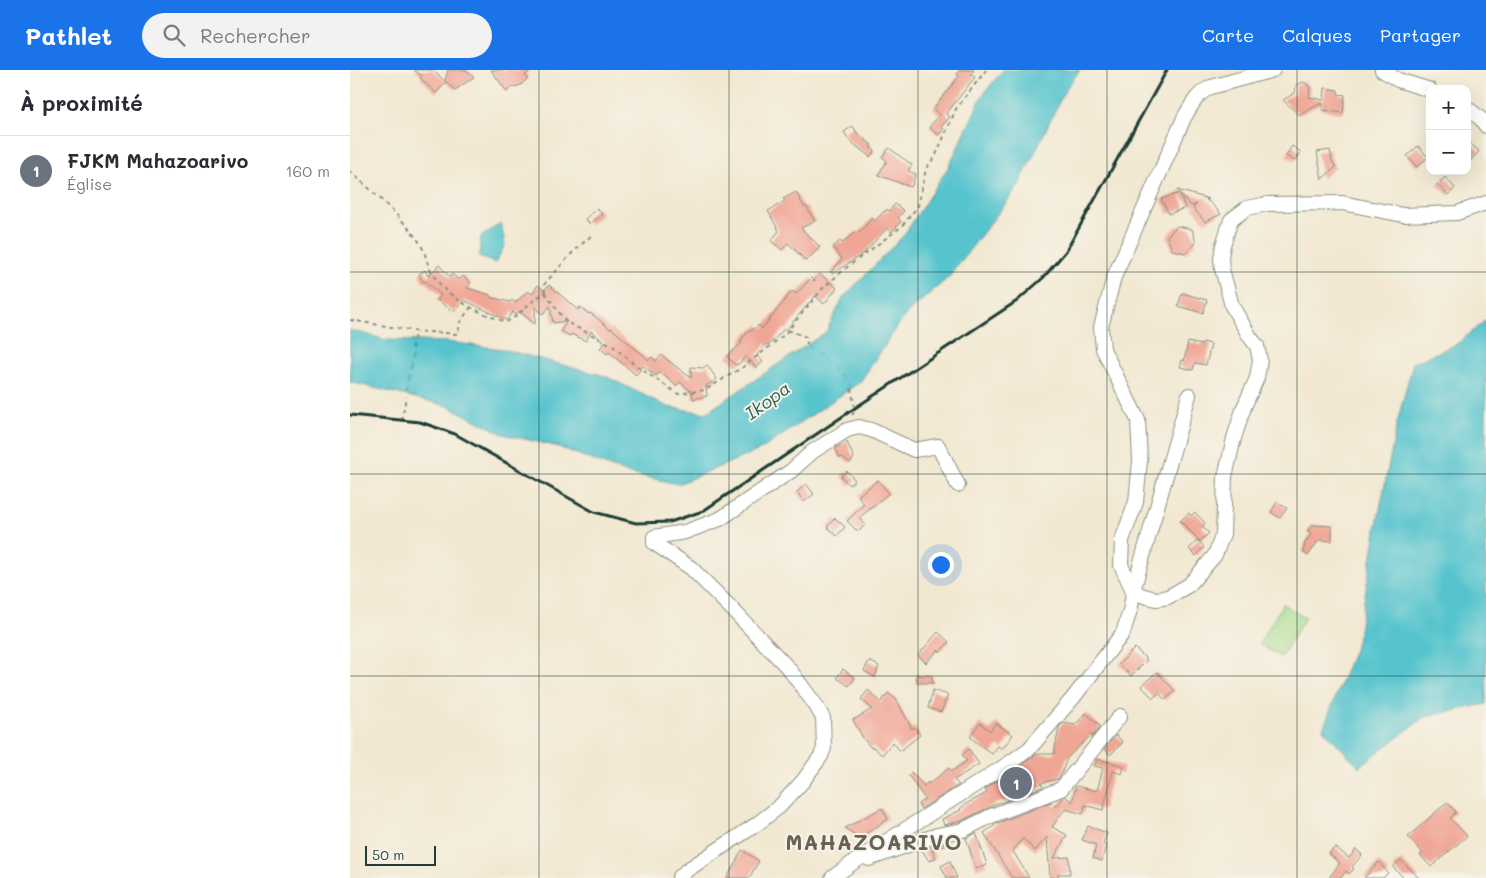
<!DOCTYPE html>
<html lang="fr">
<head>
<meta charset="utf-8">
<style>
	:root { --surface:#fff; --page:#f2f2f3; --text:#2b2b33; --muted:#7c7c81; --line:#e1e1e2; --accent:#1a73e8 }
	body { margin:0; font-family:Mali,sans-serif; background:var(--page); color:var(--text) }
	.controls { position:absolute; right:15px; top:15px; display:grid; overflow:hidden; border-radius:10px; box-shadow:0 5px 20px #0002 }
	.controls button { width:45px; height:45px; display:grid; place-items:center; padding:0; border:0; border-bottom:1px solid var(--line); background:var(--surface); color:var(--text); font:25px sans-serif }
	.scale { position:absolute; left:15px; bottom:12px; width:71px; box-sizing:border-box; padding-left:5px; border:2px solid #1f3d34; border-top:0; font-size:14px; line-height:18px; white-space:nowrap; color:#1f3d34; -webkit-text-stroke:4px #f7f3e8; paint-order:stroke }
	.you { position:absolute; left:590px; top:494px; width:18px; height:18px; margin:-12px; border:4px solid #fff; border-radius:50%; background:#1a73e8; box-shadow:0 0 0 8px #1a73e833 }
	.badge { display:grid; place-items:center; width:32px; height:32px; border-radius:50%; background:var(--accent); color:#fff; font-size:16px; font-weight:700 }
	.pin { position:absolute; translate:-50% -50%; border:2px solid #fff; box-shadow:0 1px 5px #0006 }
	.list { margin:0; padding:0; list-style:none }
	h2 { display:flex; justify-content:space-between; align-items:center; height:65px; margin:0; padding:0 20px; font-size:21px }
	h2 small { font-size:16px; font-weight:400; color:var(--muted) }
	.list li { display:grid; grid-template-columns:32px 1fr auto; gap:15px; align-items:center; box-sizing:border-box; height:70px; padding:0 20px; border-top:1px solid var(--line) }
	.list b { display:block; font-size:19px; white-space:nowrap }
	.list p { margin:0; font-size:16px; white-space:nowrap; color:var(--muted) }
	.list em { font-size:16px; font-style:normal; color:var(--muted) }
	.icon { flex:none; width:28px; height:28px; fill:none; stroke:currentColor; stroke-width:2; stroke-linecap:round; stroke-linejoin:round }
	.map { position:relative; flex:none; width:1136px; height:808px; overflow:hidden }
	header { display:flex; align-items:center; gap:30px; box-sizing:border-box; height:70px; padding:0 25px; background:var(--accent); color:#fff }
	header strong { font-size:24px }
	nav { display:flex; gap:28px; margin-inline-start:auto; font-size:18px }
	.search { width:350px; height:45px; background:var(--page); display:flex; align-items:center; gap:12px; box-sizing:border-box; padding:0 18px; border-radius:28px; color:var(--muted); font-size:19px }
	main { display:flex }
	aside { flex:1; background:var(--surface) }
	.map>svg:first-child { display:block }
	.green { fill:#a4db8c; stroke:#628c60 }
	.water { fill:#57c4ce; stroke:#3b8081 }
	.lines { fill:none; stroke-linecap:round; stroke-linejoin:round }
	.ferry { stroke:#2d5f5a; stroke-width:1; stroke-dasharray:6 5; stroke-linecap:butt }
	.building { fill:#f0a695 }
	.minor-casing { stroke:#889282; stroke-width:16 }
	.path { stroke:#889282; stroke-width:2; stroke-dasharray:4 4; stroke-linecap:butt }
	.minor { stroke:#fff; stroke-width:14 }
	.rail { stroke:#1f3d34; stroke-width:3 }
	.grid { fill:none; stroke:#1f3d34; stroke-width:1; stroke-opacity:0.55 }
	.labels { text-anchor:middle; stroke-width:4; stroke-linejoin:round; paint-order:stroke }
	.water-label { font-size:18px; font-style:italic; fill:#2d5f5a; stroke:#f7f3e8 }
	.district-label { font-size:21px; font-weight:bold; letter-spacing:1px; fill:#686256; stroke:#f7f3e8 }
</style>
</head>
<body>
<header>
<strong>Pathlet</strong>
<div class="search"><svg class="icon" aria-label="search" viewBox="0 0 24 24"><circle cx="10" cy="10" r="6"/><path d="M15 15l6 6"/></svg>Rechercher</div>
<nav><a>Carte</a><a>Calques</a><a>Partager</a></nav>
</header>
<main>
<aside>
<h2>À proximité<small></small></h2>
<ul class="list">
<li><span class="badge" style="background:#6b7280">1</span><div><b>FJKM Mahazoarivo</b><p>Église</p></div><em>160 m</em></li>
</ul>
</aside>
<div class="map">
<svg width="1136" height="808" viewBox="0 0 1136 808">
	<rect width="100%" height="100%" fill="#f7f3e8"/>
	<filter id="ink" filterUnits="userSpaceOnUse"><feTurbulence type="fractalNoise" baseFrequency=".02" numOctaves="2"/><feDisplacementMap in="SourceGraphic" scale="10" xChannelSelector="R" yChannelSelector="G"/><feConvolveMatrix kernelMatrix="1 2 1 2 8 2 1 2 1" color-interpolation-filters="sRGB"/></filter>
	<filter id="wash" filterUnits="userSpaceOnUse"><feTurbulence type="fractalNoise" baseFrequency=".0096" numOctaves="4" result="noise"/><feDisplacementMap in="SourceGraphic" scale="20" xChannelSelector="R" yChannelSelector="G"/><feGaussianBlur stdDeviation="1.12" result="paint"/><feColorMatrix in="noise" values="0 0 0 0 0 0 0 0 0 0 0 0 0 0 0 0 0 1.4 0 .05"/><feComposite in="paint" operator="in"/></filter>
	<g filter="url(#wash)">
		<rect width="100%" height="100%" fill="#f2e8d1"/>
		<polygon class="green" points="933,534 955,548 931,587 909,574"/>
		<g class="water">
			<polygon points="653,0 730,0 715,20 668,117 599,207 556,244 510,312 412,379 328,414 273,402 209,377 153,364 98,336 0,312 0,260 37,270 98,272 152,279 255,306 318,337 356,343 476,262 493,228 554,165 599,96 632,26"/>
			<polygon points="151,153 155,175 145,193 129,187 131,167"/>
			<polygon points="1136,250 1136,634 1074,647 1009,697 973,659 1007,572 1028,449 1047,353 1063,293 1107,274"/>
		</g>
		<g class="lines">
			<g class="ferry">
				<polyline points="457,274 501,318"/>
				<polyline points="56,326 64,270"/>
			</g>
		</g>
		<g id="blocks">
			<g class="building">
				<polygon points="64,0 82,0 95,11 98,0 116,0 124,7 105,20 96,12 86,23 70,8 72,6"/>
				<polygon points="141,0 180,0 175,6 178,8 171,15 160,18 157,22"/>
				<polygon points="610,0 624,0 621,4 625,7 596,44 600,47 591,57 594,59 588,65 579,57 590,45 583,39 609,6 607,4"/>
				<polygon points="954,12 960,17 959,27 974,30 975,18 988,20 988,24 995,25 993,43 972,40 972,33 949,45 933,30 945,23 946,15"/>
				<polygon points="503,56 507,63 522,75 520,77 525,81 520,87 499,70 494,62"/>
				<polygon points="1117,71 1129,81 1117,95"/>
				<polygon points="942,76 951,82 945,91 936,86"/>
				<polygon points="1068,76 1078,87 1067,97 1057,86"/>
				<polygon points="539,78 562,95 558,101 566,104 561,117 528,105 537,91 532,87"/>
				<polygon points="980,80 982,91 986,97 972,109 967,82"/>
				<polygon points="1095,107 1105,118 1098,125 1087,115"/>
				<polygon points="827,120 859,129 856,130 861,133 871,144 855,152 843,138 847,134 841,136 830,124 835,138 819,144 811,129 830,123"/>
				<polygon points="446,122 454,137 456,136 465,151 451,158 470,177 456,191 438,173 432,180 421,171 429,161 418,141 435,131 433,129"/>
				<polygon points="545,134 554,141 548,148 551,151 545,159 541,162 537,158 514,183 482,204 481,202 492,189 483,177 490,171 492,173 507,161 509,163 522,148 525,151 534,141 535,142 537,139 539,141"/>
				<polygon points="247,138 252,144 240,154 235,149"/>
				<polygon points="827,156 842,159 846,173 836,183 822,180 817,166"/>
				<polygon points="89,195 100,207 102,204 109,210 113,206 121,213 117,218 140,225 140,227 160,232 162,230 165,233 178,221 182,224 188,215 194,220 199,215 228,240 230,237 239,244 240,243 247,248 260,259 261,258 299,290 301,287 306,291 311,285 341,308 341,297 353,298 357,295 367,309 356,316 357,326 343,329 342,322 330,312 326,316 310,302 306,306 293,296 286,305 259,282 257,284 250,278 255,273 241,261 236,271 221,264 220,266 211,261 217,251 203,253 200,236 193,244 185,237 185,254 169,241 166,245 163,242 156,250 114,230 104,242 87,230 91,225 75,211 73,212 69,204 75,200 78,206"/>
				<polygon points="470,204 487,218 474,234 465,226 436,260 434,259 423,271 418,275 416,274 407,285 413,292 406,298 396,286 389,294 385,295 377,286 392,273 390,272 398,261 399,262 409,255 412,259 442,221 446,224 461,208 464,211"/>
				<polygon points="832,223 857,230 853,243 828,236"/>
				<polygon points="838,272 852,275 853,272 861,274 856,295 845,293 843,300 830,297 832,290 834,291"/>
				<polygon points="497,372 504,388 500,393 492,387 490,388 485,378"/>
				<polygon points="497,401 505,410 499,415 491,406"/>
				<polygon points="528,410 539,423 509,448 515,455 508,462 497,451 514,434 509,428 509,425"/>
				<polygon points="456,414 464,424 454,432 447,422"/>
				<polygon points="927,432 937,438 930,448 921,442"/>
				<polygon points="845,442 855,453 852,457 859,463 850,471 830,451 839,443 841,446"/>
				<polygon points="485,448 495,457 487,466 477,457"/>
				<polygon points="962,455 982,456 982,471 969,470 958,486 953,482 955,473 961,464 957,462"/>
				<polygon points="848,470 854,477 846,486 839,479"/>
				<polygon points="588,562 599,572 590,582 588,580 576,593 568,585"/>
				<polygon points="785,578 797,590 781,606 769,594"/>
				<polygon points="519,591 529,596 525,607 514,601"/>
				<polygon points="493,599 505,608 499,616 487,608"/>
				<polygon points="807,602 825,621 815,630 809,623 803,628 791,616"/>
				<polygon points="566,605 582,606 583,613 567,613"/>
				<polygon points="518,620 531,632 538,623 546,629 562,659 564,657 570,665 550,681 543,672 532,685 523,677 521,678 513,668 503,650 522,639 511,629"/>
				<polygon points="583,620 598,625 591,642 578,638"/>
				<polygon points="736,643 750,656 742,667 741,665 717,688 711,705 708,709 691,713 693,716 692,717 650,733 650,732 611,751 594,755 592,749 611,740 610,739 616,734 637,723 635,719 687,684 704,684 709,657 713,653 725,655"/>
				<polygon points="630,653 640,661 646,653 663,665 652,679 648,676 642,684 621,668 621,665"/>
				<polygon points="766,665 773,672 760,685 754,679"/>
				<polygon points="619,679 629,694 604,710 609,715 571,739 568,734 575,729 558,705 561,702 574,716 578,712 579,714 599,698 602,701 617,691 612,685"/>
				<polygon points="747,689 774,696 772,704 763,701 753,740 735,735 733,744 715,739 702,757 717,765 704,788 719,787 720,804 708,804 708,807 700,807 697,767 685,781 673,768 663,781 679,808 662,808 634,763 648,753 701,732 706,737 715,726 722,732 726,716 747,721 753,698 744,696"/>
				<polygon points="1097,732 1106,742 1100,748 1117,766 1081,797 1070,785 1073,783 1058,767"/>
				<polygon points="532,738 538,749 510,768 495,758"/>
				<polygon points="738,756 757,763 753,774 756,775 752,791 743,788 746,775 732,770"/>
				<polygon points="626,763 637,795 626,799 616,768"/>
				<polygon points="598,772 598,774 582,780 586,788 579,791 572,780 570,780"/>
				<polygon points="985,777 999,788 1006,779 1012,785 1002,797 1004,799 999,804 996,801 991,808 979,808 990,793 979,784"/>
				<polygon points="392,780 409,791 399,808 377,808"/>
				<polygon points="1051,790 1069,808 1054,808 1043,797"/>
				<polygon points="600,791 607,808 597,808 591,796"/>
				<polygon points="1029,792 1038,803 1033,808 1014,808"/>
			</g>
		</g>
	</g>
	<g filter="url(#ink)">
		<use href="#blocks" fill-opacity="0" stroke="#889282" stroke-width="1"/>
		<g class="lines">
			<defs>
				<g id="minor">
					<polyline points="1032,0 1048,10 1080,20"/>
					<polyline points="1117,38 1131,49 1136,56"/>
					<polyline points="839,325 783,521 794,526 806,529 818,527 839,515 865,485 873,464 875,407 884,368 894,337 907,308 910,290 907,276 900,267 882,236 872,199 871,188 873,175 881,150 897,138 918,134 992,133 1053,145 1107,143 1136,133"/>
					<polyline points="519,789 587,765 613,760 641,746 711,719 770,646"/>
					<polyline points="329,808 337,800 407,754 430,736 453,711 471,686 474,678 473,648 465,634 439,599 381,538 341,498 304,473 304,467 335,462 370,449 441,401 462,382 497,360 509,357 521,360 564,380 588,376 608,415"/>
					<path d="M482,808L501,794L658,694L679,679L723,628L773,563L781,537L783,521L771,495L772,470L786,432L790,391L788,350L753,279L751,257L764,207L834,48C841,36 847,23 861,17L923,0"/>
				</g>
			</defs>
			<use href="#minor" class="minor-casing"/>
			<g class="path">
				<path d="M0,101C24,123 51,146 70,173C76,183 77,196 83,205C99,230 130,243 156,252C171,245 179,231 195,223L216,252L262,275L285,295L328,324L355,320L393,297L414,281L434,265L474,217L496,198L551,157L568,136L576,99L586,85L606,39L636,0"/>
				<polyline points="195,223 194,215 197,211 223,182 242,165"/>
				<polyline points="0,250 65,261 108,264 110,252 121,237"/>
				<polyline points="438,260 456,267 457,274"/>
				<polyline points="64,270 65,261"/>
				<polyline points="501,318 505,338 502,346"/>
				<polyline points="52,350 56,326"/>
			</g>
			<use href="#minor" class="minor"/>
			<polyline class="rail" points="0,345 70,352 105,364 244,442 286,453 320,452 353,441 505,338 667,231 693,208 716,181 817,0"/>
		</g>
	</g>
	<path class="grid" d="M189,0V808M379,0V808M568,0V808M757,0V808M947,0V808M0,202H1136M0,404H1136M0,606H1136"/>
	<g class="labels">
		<g class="water-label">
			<text transform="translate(418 331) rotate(-36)" y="6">Ikopa</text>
		</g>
		<g class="district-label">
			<text x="524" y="780">MAHAZOARIVO</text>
		</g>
	</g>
</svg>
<div class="controls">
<button>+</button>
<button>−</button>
</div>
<div class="scale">50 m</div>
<div class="you"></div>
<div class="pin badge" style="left:666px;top:713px;background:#6b7280">1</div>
</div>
</main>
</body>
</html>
